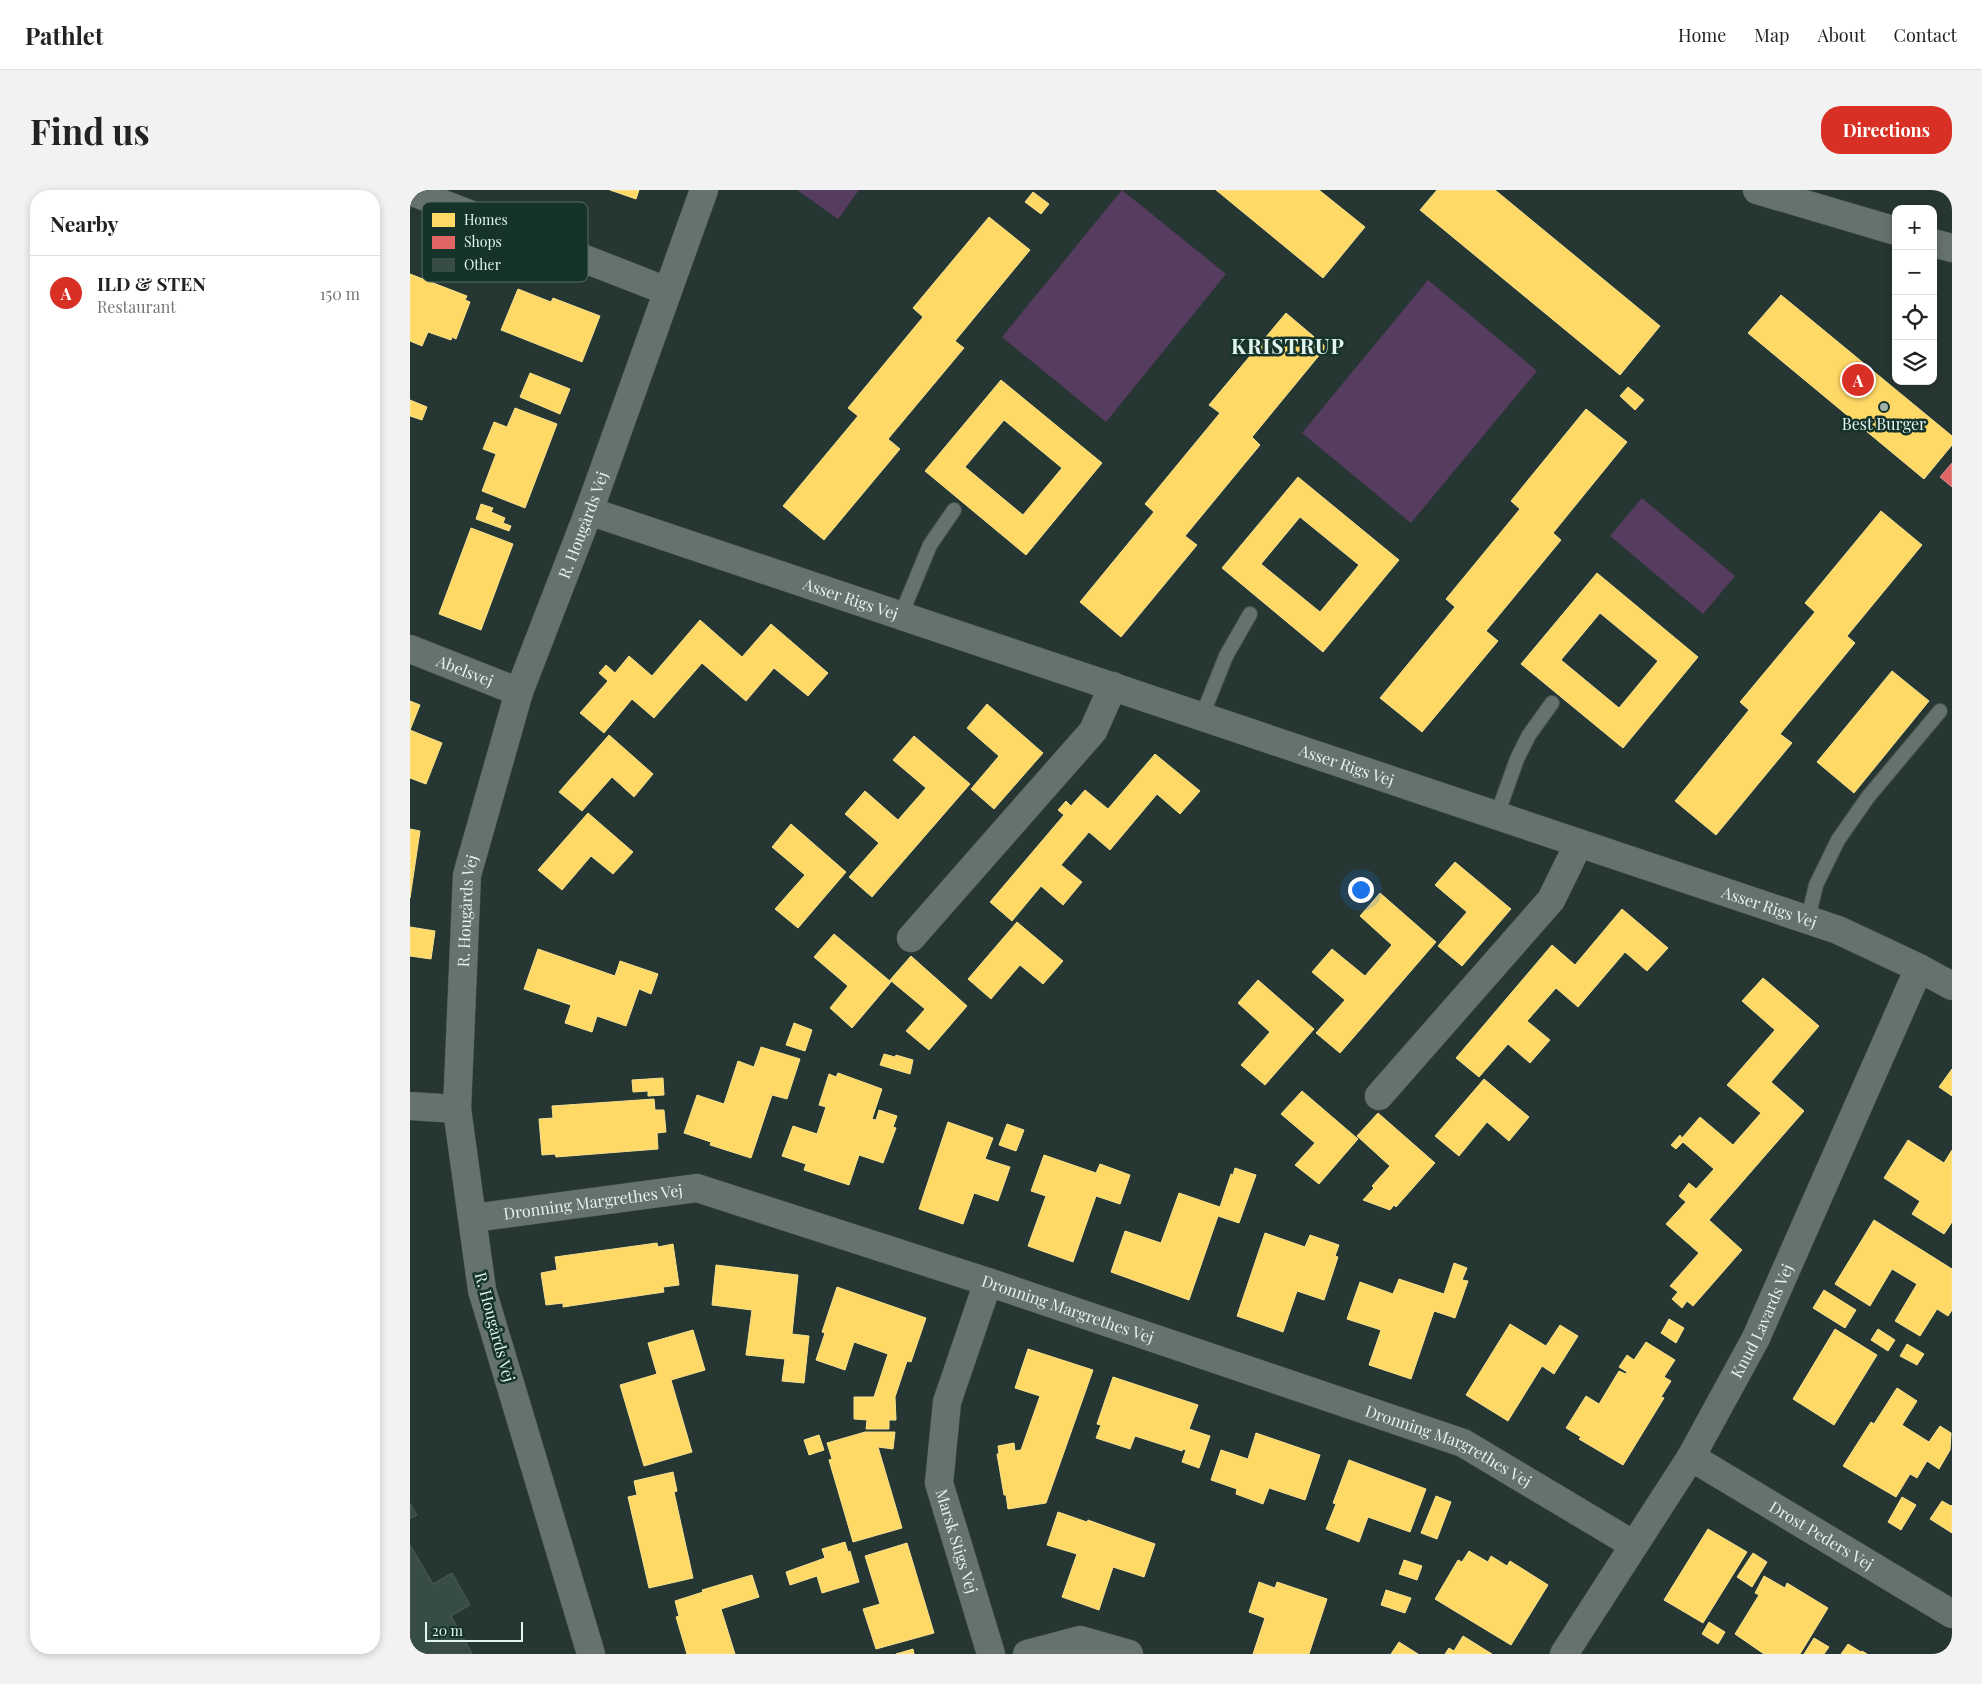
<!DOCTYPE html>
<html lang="en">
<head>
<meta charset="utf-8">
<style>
	:root { --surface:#fff; --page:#f2f2f2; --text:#222; --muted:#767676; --line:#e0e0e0; --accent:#d93025 }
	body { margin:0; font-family:"Playfair Display",serif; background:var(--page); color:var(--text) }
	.controls { position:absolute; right:15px; top:15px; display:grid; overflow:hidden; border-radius:10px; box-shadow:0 2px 8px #0003 }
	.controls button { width:45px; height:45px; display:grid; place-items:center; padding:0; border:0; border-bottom:1px solid var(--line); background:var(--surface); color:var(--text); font:25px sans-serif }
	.scale { position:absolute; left:15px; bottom:12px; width:98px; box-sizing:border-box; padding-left:5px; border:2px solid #e3f4ee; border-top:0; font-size:14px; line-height:18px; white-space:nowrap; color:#e3f4ee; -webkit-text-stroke:4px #15332b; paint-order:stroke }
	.you { position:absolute; left:950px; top:699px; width:18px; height:18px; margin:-12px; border:4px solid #fff; border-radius:50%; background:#1a73e8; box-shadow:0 0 0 8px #1a73e833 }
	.badge { display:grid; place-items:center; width:32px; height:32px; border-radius:50%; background:var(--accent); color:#fff; font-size:16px; font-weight:700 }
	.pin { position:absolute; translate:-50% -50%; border:2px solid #fff; box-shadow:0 1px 5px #0006 }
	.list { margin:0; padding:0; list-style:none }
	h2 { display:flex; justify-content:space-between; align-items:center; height:65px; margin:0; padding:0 20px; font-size:21px }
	h2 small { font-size:16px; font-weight:400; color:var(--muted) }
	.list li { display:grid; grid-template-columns:32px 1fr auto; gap:15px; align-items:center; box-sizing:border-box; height:75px; padding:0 20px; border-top:1px solid var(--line) }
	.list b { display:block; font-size:19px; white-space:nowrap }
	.list p { margin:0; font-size:16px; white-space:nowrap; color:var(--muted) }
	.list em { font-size:16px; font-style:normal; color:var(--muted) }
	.icon { flex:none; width:28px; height:28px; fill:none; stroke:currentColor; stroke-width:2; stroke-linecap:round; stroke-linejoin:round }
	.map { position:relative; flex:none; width:1542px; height:1464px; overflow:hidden; border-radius:20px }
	header { display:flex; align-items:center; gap:30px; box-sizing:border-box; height:70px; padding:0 25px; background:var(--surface); border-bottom:1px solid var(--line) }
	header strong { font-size:24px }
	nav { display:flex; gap:28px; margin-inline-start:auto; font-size:18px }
	.intro { display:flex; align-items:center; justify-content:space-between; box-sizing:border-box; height:120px; padding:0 30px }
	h1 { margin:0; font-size:35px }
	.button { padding:12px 22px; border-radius:20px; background:var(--accent); color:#fff; font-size:18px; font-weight:700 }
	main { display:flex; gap:30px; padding:0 30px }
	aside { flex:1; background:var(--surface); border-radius:20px; box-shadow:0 2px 8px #0003 }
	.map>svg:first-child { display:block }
	.green { fill:#563c5e }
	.homes { fill:#ffd966; stroke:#f7e18f; fill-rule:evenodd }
	.shops { fill:#e06666; stroke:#e1918f }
	.building { fill:#374c47; stroke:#4d5b57 }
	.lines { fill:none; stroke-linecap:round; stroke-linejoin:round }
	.service-casing { stroke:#455450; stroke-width:16 }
	.minor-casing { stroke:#455450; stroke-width:29 }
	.service { stroke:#66726e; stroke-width:14 }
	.minor { stroke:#66726e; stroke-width:28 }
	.poi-dot { fill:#a1b2ac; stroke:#15332b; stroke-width:2 }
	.labels { text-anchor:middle; stroke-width:5; stroke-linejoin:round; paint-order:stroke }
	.poi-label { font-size:16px; fill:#e3f4ee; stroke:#15332b }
	.street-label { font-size:16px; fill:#e3f4ee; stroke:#15332b }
	.district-label { font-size:21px; font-weight:bold; letter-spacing:1px; fill:#e3f4ee; stroke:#15332b }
	.key { fill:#15332b; stroke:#536d66; stroke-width:1 }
	.key-label { font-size:14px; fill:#e3f4ee }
</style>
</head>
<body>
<header>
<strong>Pathlet</strong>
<nav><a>Home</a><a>Map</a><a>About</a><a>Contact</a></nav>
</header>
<div class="intro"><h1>Find us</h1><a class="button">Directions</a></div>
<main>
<aside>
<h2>Nearby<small></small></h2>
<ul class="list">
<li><span class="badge">A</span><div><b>ILD &amp; STEN</b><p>Restaurant</p></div><em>150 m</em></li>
</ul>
</aside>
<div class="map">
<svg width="1542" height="1464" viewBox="0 0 1542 1464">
	<rect width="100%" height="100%" fill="#263632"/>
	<g class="green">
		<polygon points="387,0 449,0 428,29"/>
		<polygon points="712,0 816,84 696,232 592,147"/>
		<polygon points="1018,90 1127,181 1001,333 892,243"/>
		<polygon points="1232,308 1325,386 1293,424 1200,346"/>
	</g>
	<g class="homes">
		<polygon points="200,0 229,0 226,9"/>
		<polygon points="806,0 909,0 955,37 913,88"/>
		<polygon points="1027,0 1085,0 1250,136 1210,185 1010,20"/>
		<polygon points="623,2 639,14 631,24 615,12"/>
		<polygon points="579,27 620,60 545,151 554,158 478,249 490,259 414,350 373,316 448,226 438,218 513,127 503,118"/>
		<polygon points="0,84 57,106 55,110 60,112 46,149 42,147 41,150 18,142 12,156 0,151"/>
		<polygon points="108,99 141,112 143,108 190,126 172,172 91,140"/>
		<polygon points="1371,105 1542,246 1542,255 1514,289 1338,143"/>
		<polygon points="876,123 916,157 842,247 850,255 775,346 787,355 711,447 670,412 744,322 735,314 810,223 799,215"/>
		<polygon points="120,183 160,199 150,224 110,207"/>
		<path d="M591,190L692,273L616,365L515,281ZM594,230L652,278L613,325L555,277Z"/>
		<polygon points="1218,197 1234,210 1225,220 1210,206"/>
		<polygon points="0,210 17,217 12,230 0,226"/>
		<polygon points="105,218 147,234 115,318 72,301 86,264 73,259 84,232 97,237"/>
		<polygon points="1176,219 1217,252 1143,343 1151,350 1076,441 1088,451 1012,542 970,508 1045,417 1036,409 1110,319 1101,311"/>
		<path d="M888,287L989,370L913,462L812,378ZM890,327L949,375L910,422L851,374Z"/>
		<polygon points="71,314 83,318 81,322 95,328 93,333 101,336 99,341 66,329"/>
		<polygon points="1471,321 1512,355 1437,446 1445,453 1370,544 1382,553 1306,645 1265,611 1339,520 1330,512 1405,422 1395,413"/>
		<polygon points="61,338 103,354 71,440 29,424"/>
		<path d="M1187,383L1288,467L1213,558L1111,474ZM1190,423L1248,471L1209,518L1151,470Z"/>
		<polygon points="290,430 332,467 361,434 418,483 398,506 364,478 336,511 292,473 244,528 222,509 194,543 170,523 198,491 189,483 196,475 205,483 219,466 242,486"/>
		<polygon points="1482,481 1519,511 1444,603 1407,572"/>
		<polygon points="0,511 10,515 0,540"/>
		<polygon points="577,514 633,563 584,619 561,599 589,566 557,538"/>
		<polygon points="0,540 32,553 16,594 0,588"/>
		<polygon points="199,545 243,584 224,607 202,587 172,621 149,602"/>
		<polygon points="504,546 560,594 462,707 439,687 469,653 435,624 455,601 488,630 516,598 483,570"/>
		<polygon points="745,564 790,601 770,624 747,604 700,660 679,642 651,675 672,692 653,715 631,696 602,731 580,712 654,625 648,620 656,611 661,616 675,600 698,619"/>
		<polygon points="178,623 223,662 203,684 181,666 152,700 128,680"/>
		<polygon points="381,634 436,682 388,738 365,719 395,685 362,657"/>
		<polygon points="0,639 10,641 0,708"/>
		<polygon points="1045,672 1101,719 1052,776 1028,756 1057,722 1025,695"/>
		<polygon points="970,703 1026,752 930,863 906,843 935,810 902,782 922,759 955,786 982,755 950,726"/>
		<polygon points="1212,719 1258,758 1237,781 1215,762 1168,817 1146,798 1117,831 1140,850 1120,873 1098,854 1069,887 1046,868 1142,755 1165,775"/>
		<polygon points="607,732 653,771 633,794 610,775 581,809 558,789"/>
		<polygon points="0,737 25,741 21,769 0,766"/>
		<polygon points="424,744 481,792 442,838 420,818 438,796 404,767"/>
		<polygon points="128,759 205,786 210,771 248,784 241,804 229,799 216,836 187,826 182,842 155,833 161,815 114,799"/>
		<polygon points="501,766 557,816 519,860 496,841 515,819 480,790"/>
		<polygon points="1353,788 1409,836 1361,892 1394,921 1299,1030 1332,1060 1283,1116 1277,1111 1272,1118 1262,1109 1268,1102 1260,1096 1289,1063 1256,1034 1276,1012 1269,1006 1279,993 1286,999 1304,979 1273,952 1266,959 1261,955 1270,945 1272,948 1290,927 1323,955 1351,923 1317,895 1365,840 1332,811"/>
		<polygon points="848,790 904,839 855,895 831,875 860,842 828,813"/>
		<polygon points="384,833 402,840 395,861 376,855"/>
		<polygon points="351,857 390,869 377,909 362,905 341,968 300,955 301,952 274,943 287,905 314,914 328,871 344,877"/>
		<polygon points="474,864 485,867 486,865 503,870 500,884 470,875"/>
		<polygon points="1542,879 1542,906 1529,897"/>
		<polygon points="428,883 472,899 462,929 466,930 469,920 487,926 483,937 486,938 473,973 449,965 439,995 394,980 396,974 372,966 383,936 407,944 416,917 409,915 419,884 426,887"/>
		<polygon points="253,888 254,905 238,906 238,901 223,902 222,890"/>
		<polygon points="1074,889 1119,927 1099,951 1077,932 1049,966 1025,946"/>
		<polygon points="892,901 948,949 909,994 885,975 905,953 871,924"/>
		<polygon points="244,909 245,920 254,920 256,942 247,943 248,959 146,967 145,964 132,965 129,929 143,928 142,916"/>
		<polygon points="968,923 1025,973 986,1017 984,1015 980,1020 953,1010 964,998 962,996 980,976 947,946"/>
		<polygon points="538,932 583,948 575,969 600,977 588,1011 564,1003 553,1034 509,1019"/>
		<polygon points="597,934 614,940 606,961 589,955"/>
		<polygon points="1498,950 1534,973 1542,960 1542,1032 1534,1044 1502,1024 1510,1011 1474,988"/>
		<polygon points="634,965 686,983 690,974 720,985 710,1014 686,1006 663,1072 618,1056 636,1006 621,1001"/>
		<polygon points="825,978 846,985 829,1033 808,1026 779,1110 701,1082 715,1041 751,1053 769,1003 810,1017 821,984 823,985"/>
		<polygon points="1464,1030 1542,1079 1542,1120 1538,1126 1527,1119 1510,1146 1485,1131 1507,1094 1482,1079 1460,1116 1425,1094"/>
		<polygon points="855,1043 895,1057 900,1045 929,1055 925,1066 928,1067 914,1110 887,1101 873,1142 827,1126"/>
		<polygon points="247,1053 248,1057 263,1054 269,1095 253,1097 254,1102 153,1117 153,1113 136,1115 131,1083 147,1080 145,1067"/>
		<polygon points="1044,1073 1057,1078 1052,1090 1058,1091 1045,1128 1024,1121 1001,1189 959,1175 971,1140 937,1129 950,1092 983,1104 989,1089 1034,1104"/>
		<polygon points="306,1075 388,1085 382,1144 399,1146 394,1193 372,1191 375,1169 336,1165 342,1120 302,1115"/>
		<polygon points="427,1097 516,1128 501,1172 497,1171 485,1207 486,1230 479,1230 479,1239 456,1239 457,1230 444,1229 444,1207 464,1207 478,1164 444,1152 435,1180 406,1170 415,1143 412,1142"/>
		<polygon points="1414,1100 1446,1120 1435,1138 1403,1118"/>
		<polygon points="1259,1129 1274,1138 1266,1153 1251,1143"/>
		<polygon points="1100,1134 1136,1156 1150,1135 1168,1146 1144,1184 1132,1176 1098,1231 1056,1205"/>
		<polygon points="1425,1139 1467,1165 1424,1235 1383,1209"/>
		<polygon points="1468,1139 1485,1150 1478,1161 1461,1150"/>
		<polygon points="283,1140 295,1180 261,1190 282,1262 234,1276 210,1195 247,1184 238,1153"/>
		<polygon points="1236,1152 1265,1170 1254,1187 1261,1191 1251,1207 1254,1208 1213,1275 1169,1249 1171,1247 1156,1238 1176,1206 1189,1214 1209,1181 1216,1184 1217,1182 1209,1177 1217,1165 1224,1170"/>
		<polygon points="1497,1154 1514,1164 1507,1175 1490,1166"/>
		<polygon points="618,1159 683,1180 636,1313 598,1319 596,1305 594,1305 587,1264 589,1264 588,1256 604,1253 605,1261 611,1260 630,1206 605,1198"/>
		<polygon points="703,1187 788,1215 779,1239 800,1246 789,1278 772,1272 776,1260 773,1259 772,1261 725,1246 720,1259 686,1248 691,1235 687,1234"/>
		<polygon points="1487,1198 1507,1211 1492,1235 1519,1252 1530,1236 1541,1243 1540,1260 1529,1279 1517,1271 1507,1288 1500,1284 1486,1307 1433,1276 1461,1232 1464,1234"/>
		<polygon points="455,1242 485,1242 483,1259 468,1257 492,1338 443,1352 419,1270 422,1269 417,1253"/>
		<polygon points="846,1243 910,1265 895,1310 859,1298 853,1314 826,1304 827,1299 801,1290 811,1260 838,1269"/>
		<polygon points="409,1245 414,1260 399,1265 394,1250"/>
		<polygon points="939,1270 1016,1299 1000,1342 958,1327 949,1352 916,1339 926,1314 923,1313"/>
		<polygon points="263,1282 267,1301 264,1302 283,1388 239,1398 218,1307 227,1305 224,1291"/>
		<polygon points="1026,1306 1041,1312 1027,1349 1011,1343"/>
		<polygon points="1492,1307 1506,1315 1491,1340 1478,1332"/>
		<polygon points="1532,1311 1541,1316 1542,1315 1542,1343 1520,1329"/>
		<polygon points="648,1322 677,1332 678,1330 745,1354 734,1387 703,1377 689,1420 652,1407 667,1364 637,1355"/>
		<polygon points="1298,1339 1337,1362 1293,1433 1254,1410"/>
		<polygon points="435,1352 438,1362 440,1361 449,1392 412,1403 407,1386 380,1395 376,1382 415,1368 412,1359"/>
		<polygon points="497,1353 524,1443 466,1459 453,1419 470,1414 455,1366"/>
		<polygon points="1059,1361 1078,1372 1081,1366 1097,1376 1100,1371 1138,1395 1101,1455 1025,1409 1048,1370 1052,1372"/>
		<polygon points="1343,1363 1357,1372 1342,1397 1327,1387"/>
		<polygon points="994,1370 1012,1376 1007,1390 989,1384"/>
		<polygon points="342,1385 349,1407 311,1419 325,1464 277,1464 266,1427 269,1426 265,1411 293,1402 292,1400"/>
		<polygon points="1354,1386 1375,1398 1377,1393 1418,1418 1390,1464 1354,1464 1325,1444 1349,1405 1345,1403"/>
		<polygon points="849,1392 865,1398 867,1392 917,1409 899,1464 843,1464 855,1428 839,1422"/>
		<polygon points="976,1400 1001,1408 995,1423 971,1415"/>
		<polygon points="1299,1432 1315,1442 1308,1454 1292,1444"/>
		<polygon points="1053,1446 1082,1464 1035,1464 1039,1458 1044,1461"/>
		<polygon points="1404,1448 1419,1457 1414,1464 1394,1464"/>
		<polygon points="989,1452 1008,1464 981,1464"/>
		<polygon points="1438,1454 1451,1462 1452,1461 1457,1464 1431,1464"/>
		<polygon points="503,1459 504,1464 486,1464"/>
	</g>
	<polygon class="shops" points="1542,273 1542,297 1530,287"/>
	<g class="building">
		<polygon points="0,1313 7,1325 0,1329"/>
		<polygon points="0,1355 23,1394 42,1383 60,1415 41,1426 62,1463 60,1464 0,1464"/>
	</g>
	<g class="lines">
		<defs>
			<g id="service">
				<polyline points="491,425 520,355 544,320"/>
				<polyline points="792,526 816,466 840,424"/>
				<polyline points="1087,625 1107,569 1119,545 1142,513"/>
				<polyline points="1398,729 1406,695 1428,650 1458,607 1530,521"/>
			</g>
			<g id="minor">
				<polyline points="1347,0 1486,41"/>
				<polyline points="0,1 257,101"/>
				<polyline points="1523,53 1542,58"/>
				<path id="s1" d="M179,321L1428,740L1509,778L1542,796"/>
				<path id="s2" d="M0,459L109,502"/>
				<polyline points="501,748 683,541 703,496"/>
				<polyline points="969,906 1141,710 1169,653"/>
				<polyline points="0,916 47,919"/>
				<path id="s3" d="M63,1028L287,998L578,1092L1053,1253L1224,1355"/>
				<path id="s4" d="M578,1092L537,1212L529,1293L581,1464"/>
				<path id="s5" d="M1281,1267L1542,1424"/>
				<path id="s6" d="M181,1464L72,1100L47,919L57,685L109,502L179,321L294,0"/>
				<polyline points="617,1464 670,1450 719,1464"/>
				<path id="s7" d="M1154,1464L1281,1267L1346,1148L1509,778"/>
			</g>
		</defs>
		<use href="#service" class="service-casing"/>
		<use href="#minor" class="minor-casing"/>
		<use href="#service" class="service"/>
		<use href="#minor" class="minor"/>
	</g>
	<circle class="poi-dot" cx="1474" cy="217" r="5"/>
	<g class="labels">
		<g class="poi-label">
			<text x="1474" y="240">Best Burger</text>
		</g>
		<g class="street-label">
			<text dy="6" stroke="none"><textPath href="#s6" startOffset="1166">R. Hougårds Vej</textPath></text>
			<text dy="6" stroke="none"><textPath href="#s1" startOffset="276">Asser Rigs Vej</textPath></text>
			<text dy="6" stroke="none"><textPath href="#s2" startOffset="59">Abelsvej</textPath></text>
			<text dy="6" stroke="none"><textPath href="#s1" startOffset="799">Asser Rigs Vej</textPath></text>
			<text dy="6" stroke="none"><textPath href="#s1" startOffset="1245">Asser Rigs Vej</textPath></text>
			<text dy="6" stroke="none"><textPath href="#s6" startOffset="761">R. Hougårds Vej</textPath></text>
			<text dy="6" stroke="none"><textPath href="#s3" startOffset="121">Dronning Margrethes Vej</textPath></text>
			<text dy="6" stroke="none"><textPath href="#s3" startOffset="616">Dronning Margrethes Vej</textPath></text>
			<text dy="6" stroke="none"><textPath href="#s7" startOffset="388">Knud Lavards Vej</textPath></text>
			<text transform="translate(85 1137) rotate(75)" y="6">R. Hougårds Vej</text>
			<text dy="6" stroke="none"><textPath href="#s3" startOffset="1021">Dronning Margrethes Vej</textPath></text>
			<text dy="6" stroke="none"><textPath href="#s5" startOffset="152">Drost Peders Vej</textPath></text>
			<text dy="6" stroke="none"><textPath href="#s4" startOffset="269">Marsk Stigs Vej</textPath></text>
		</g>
		<g class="district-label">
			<text x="878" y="164">KRISTRUP</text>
		</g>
	</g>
	<rect x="12" y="12" width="166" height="80" rx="8" class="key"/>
	<rect x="22" y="23" width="23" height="14" fill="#ffd966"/>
	<rect x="22" y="46" width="23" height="13" fill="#e06666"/>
	<rect x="22" y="68" width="23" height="14" fill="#374c47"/>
	<g class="key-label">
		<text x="54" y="35">Homes</text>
		<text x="54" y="57">Shops</text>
		<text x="54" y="80">Other</text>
	</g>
</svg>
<div class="controls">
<button>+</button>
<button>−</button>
<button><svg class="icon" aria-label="locate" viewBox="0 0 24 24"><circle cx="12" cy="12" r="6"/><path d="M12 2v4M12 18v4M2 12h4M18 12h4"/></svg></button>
<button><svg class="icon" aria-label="layers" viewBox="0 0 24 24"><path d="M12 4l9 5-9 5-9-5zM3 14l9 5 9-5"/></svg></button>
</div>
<div class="scale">20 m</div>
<div class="you"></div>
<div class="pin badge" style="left:1448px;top:190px">A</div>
</div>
</main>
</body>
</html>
